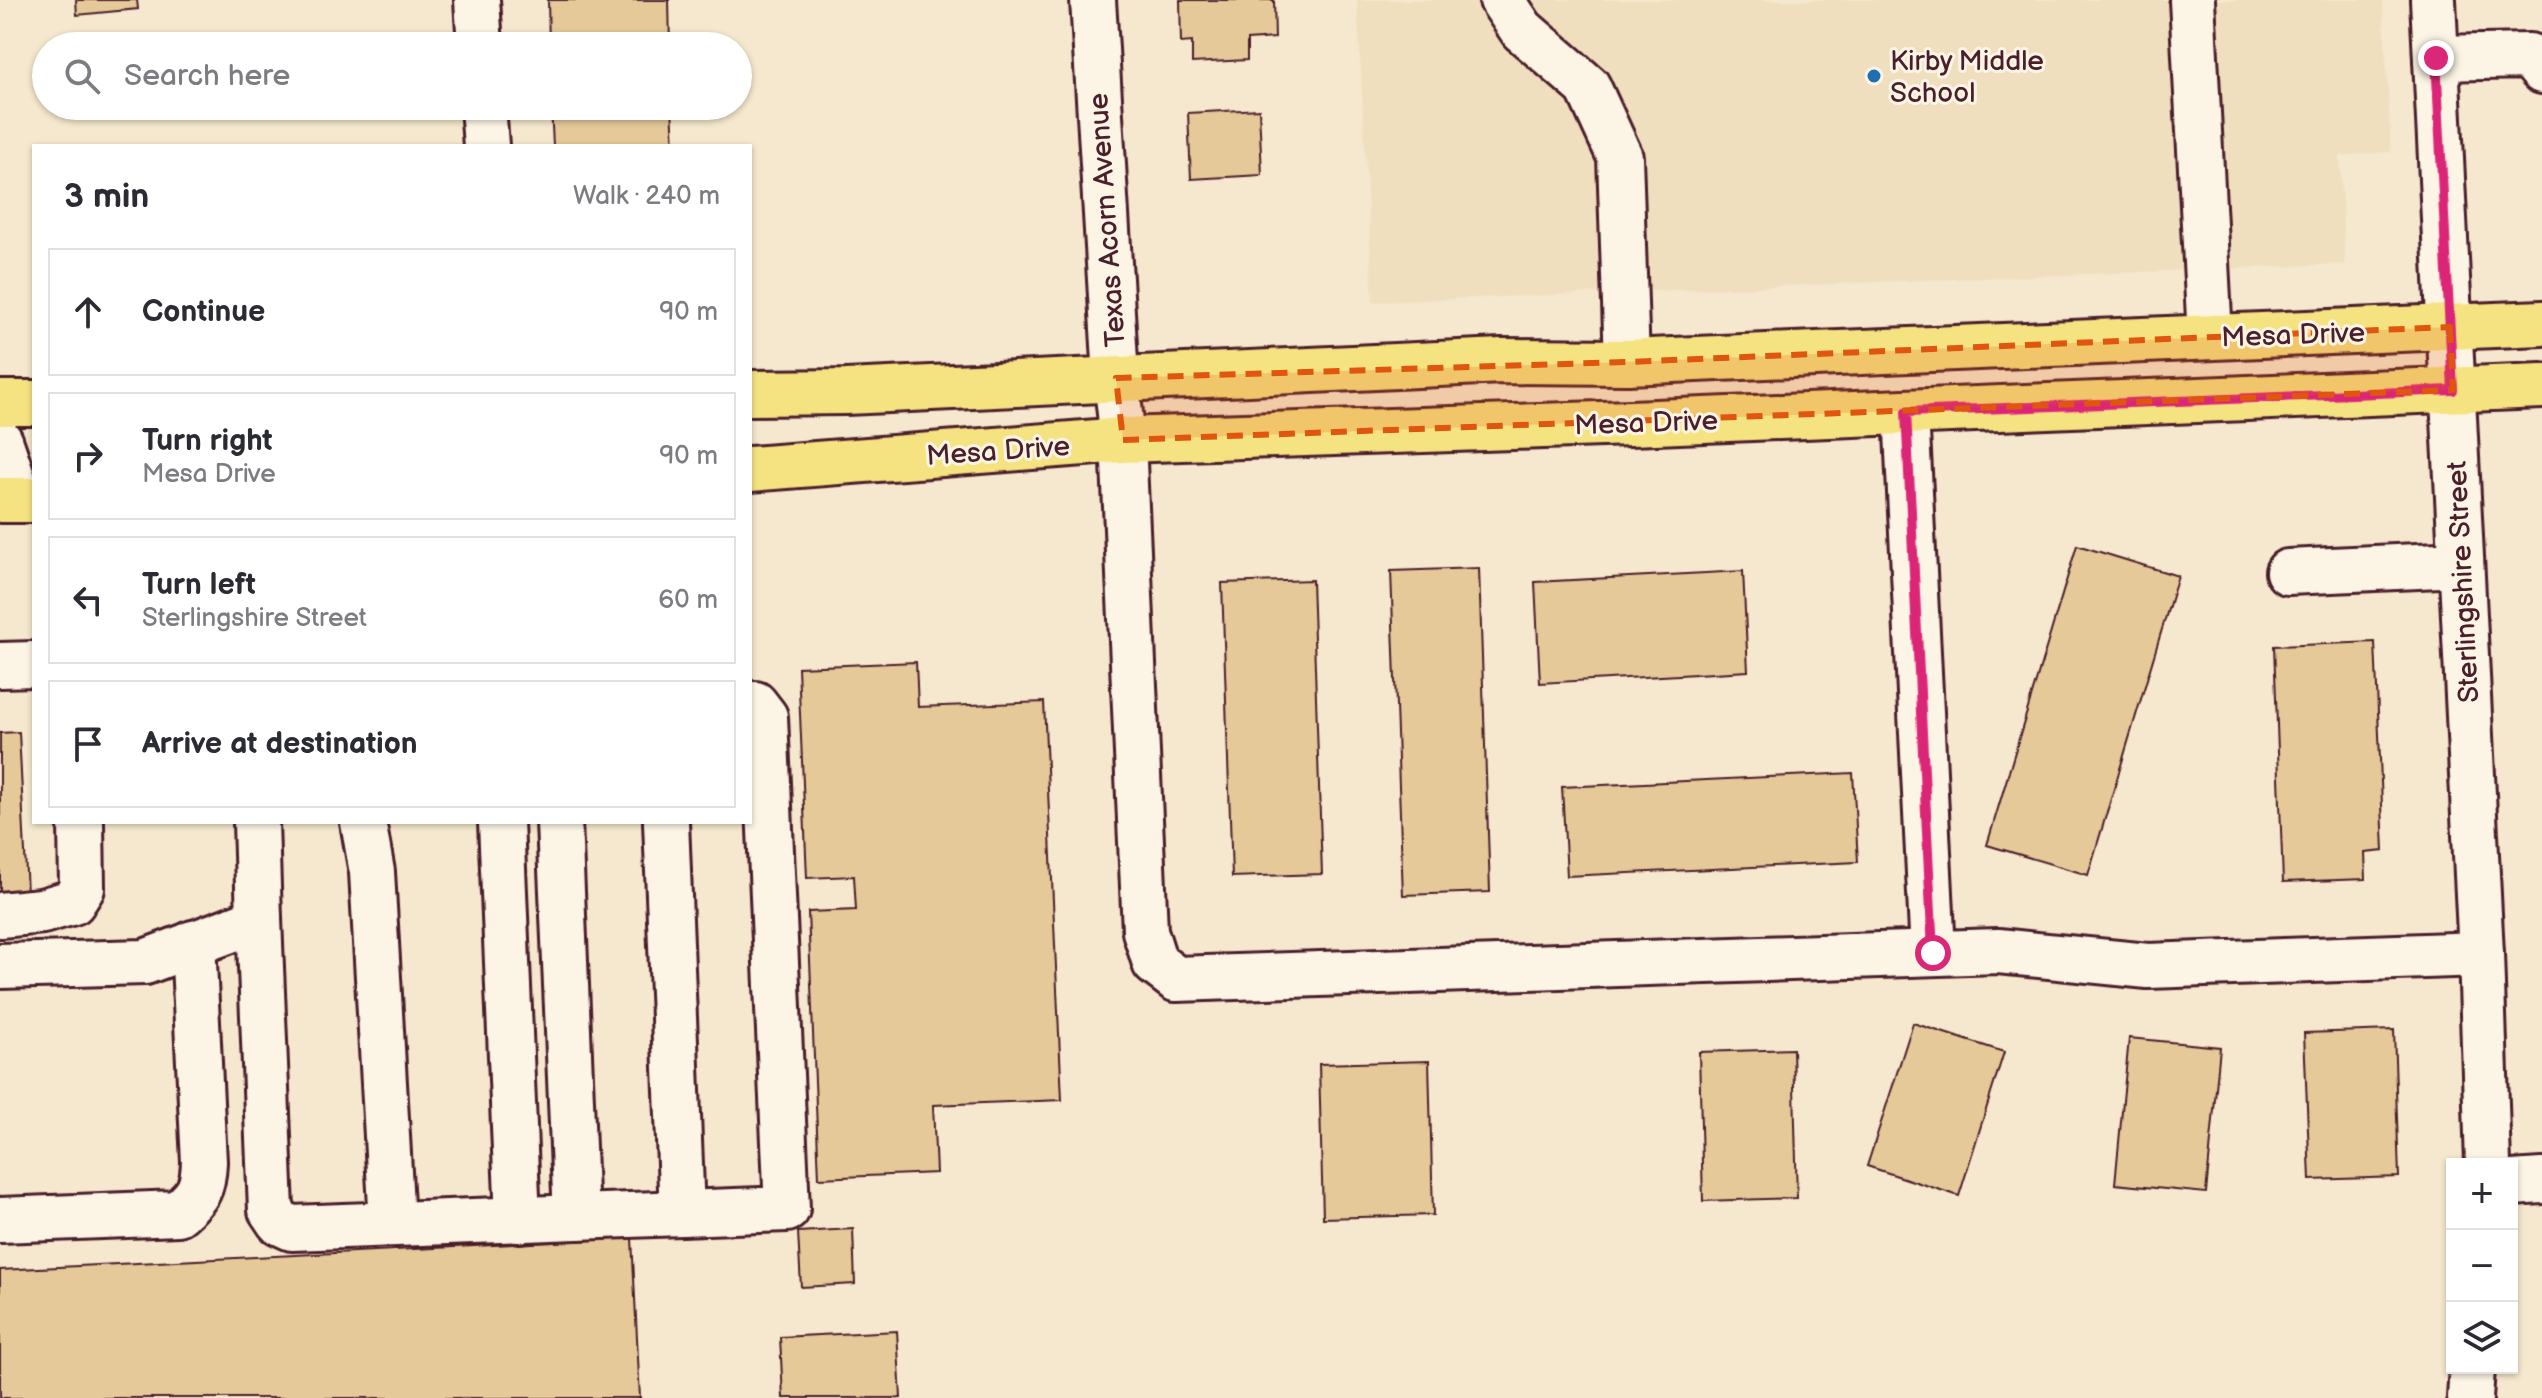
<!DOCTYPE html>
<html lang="en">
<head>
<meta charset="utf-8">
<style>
	:root { --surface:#fff; --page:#f2f2f3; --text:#2b2b33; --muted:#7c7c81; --line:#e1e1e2 }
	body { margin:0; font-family:"Balsamiq Sans",sans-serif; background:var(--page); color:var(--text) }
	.controls { position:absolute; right:24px; bottom:24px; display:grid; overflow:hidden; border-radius:0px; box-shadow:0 2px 6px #0004 }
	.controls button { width:72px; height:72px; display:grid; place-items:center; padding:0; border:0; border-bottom:2px solid var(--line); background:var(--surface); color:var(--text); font:40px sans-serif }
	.stop { position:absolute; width:24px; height:24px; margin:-18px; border:6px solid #db2777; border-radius:50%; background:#fff }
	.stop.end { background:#db2777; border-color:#fff; box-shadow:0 2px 8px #0008 }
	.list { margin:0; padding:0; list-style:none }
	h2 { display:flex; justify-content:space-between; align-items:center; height:104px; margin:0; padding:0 32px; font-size:34px }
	h2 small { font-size:26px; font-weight:400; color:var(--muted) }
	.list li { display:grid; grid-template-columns:52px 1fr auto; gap:24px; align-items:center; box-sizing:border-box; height:128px; margin:0 16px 16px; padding:0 16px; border:2px solid var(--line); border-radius:0px }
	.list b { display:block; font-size:30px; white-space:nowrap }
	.list p { margin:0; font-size:26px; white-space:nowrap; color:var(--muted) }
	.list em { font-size:26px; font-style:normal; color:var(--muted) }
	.icon { flex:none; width:44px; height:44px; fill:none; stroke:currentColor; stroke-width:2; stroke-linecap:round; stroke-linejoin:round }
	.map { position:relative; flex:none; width:2542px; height:1398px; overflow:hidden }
	.search { position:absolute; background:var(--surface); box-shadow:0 2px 6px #0004; left:32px; top:32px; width:720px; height:88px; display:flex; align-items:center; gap:20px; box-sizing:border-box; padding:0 28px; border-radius:44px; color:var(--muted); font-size:30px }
	.panel { position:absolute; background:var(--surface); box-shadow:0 2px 6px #0004; left:32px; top:144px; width:720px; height:680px; border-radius:0px }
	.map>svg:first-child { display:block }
	.built { fill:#f0dfbe }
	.building { fill:#e5c999; stroke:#4a1f2b; stroke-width:2 }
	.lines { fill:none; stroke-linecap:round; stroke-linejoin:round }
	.minor-casing { stroke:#4a1f2b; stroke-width:50 }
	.major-casing { stroke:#4a1f2b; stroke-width:50 }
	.minor { stroke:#fcf5e5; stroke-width:44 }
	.major { stroke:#f5e381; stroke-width:44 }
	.route { stroke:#db2777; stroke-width:10 }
	.marked { fill:#e0560e; fill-opacity:0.2; stroke:#e0560e; stroke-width:6; stroke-dasharray:16 10; stroke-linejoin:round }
	.poi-dot { fill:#1f6fb2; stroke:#fcf5e5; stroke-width:3 }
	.labels { text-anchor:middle; stroke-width:6; stroke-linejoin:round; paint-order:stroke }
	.poi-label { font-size:28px; fill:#4a1f2b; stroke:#fcf5e5; text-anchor:start }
	.street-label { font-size:28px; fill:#4a1f2b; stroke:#fcf5e5 }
</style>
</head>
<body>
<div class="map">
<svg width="2542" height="1398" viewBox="0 0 2542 1398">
	<rect width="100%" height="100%" fill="#f5e8ce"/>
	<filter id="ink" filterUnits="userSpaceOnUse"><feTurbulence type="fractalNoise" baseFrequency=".0125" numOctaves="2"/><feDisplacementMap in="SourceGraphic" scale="16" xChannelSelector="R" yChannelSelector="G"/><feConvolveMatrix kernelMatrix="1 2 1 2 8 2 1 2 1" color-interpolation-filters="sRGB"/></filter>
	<g filter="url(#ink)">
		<polygon class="built" points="1357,0 2383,0 2391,152 2340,156 2345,264 1373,302"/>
		<g class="building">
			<polygon points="76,0 137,0 138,9 77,15"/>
			<polygon points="548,0 669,0 670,46 549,46"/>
			<polygon points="1180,0 1274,0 1275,38 1247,40 1247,60 1192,63 1192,42 1181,43"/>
			<polygon points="551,106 672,106 674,146 553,146"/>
			<polygon points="1259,109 1262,175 1191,179 1188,113"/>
			<polygon points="2077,545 2178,576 2088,875 1987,845"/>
			<polygon points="1479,568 1490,892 1403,895 1391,571"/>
			<polygon points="1743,571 1748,671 1540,683 1535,582"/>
			<polygon points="1312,580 1322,874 1232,877 1222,583"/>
			<polygon points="2375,642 2384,851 2365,853 2366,879 2283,882 2274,646"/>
			<polygon points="916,662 918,707 1044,702 1062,1100 933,1105 936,1173 819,1178 808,912 856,910 854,876 807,878 798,667"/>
			<polygon points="19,732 27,893 0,894 0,733"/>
			<polygon points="1853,773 1858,862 1567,876 1562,787"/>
			<polygon points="1913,1023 2004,1052 1959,1196 1867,1166"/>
			<polygon points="2394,1030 2399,1177 2310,1180 2304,1033"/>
			<polygon points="2129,1038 2220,1047 2206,1193 2115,1184"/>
			<polygon points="1793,1049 1797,1198 1703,1201 1699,1052"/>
			<polygon points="1429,1061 1433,1215 1323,1218 1319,1064"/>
			<polygon points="853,1229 855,1284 801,1287 798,1232"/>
			<polygon points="632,1238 640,1398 0,1398 0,1270"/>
			<polygon points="897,1331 901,1398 783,1398 780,1337"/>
		</g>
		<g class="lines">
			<defs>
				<g id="minor">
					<polyline points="477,0 480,46"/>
					<polyline points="1093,0 1116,378 1123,440 1145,931 1155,963 1176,979 1998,951 2148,966 2481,954"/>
					<polyline points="1502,0 1522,30 1588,87 1620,157 1627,362"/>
					<polyline points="2192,0 2210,337"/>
					<polyline points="2433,0 2481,954 2488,1164"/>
					<polyline points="2436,58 2529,56 2542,71"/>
					<polyline points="483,106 486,146"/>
					<polyline points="1906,412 1933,953"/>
					<polyline points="0,441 20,499"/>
					<polyline points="2288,572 2461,564"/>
					<polyline points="0,665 34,664"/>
					<polyline points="363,822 372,872 392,1224"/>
					<polyline points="501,822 518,1220"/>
					<polyline points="559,822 576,1217"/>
					<polyline points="666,822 682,1213"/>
					<polyline points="0,915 42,911 73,902 82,888 81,822"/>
					<polyline points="259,919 271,1210 279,1222 292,1228 787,1209 765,717 755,704 750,704"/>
					<polyline points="0,966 145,962 259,919 256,822"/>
					<polyline points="2512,1183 2542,1181"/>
					<path d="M0,1220L178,1213C198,1196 203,1189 204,1162L193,943"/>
					<polyline points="2470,1398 2472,1368"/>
				</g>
				<g id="major">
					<polyline points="750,393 846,392 1502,361 1627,362 2542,323"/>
					<polyline points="0,403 34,403"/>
					<polyline points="750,469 1123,440 1631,423 2542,386"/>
					<polyline points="0,500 34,500"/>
				</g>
			</defs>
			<use href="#minor" class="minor-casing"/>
			<use href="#major" class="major-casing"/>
			<use href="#minor" class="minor"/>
			<use href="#major" class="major"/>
		</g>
	</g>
	<g class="lines" filter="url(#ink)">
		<polyline class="route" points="1933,953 1906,412 2453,390 2436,58"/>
	</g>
	<path class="marked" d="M2450,327L2453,390L1123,440L1116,378L1627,362Z"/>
	<circle class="poi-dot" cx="1874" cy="76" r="8"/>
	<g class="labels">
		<g class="poi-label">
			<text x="1890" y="70">Kirby Middle<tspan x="1890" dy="32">School</tspan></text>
		</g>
		<g class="street-label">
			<text transform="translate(1106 220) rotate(-94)" y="10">Texas Acorn Avenue</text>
			<text transform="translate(2293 334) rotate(-2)" y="10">Mesa Drive</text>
			<text transform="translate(1646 422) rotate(-2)" y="10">Mesa Drive</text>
			<text transform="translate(998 450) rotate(-4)" y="10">Mesa Drive</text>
			<text transform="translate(2462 582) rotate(-93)" y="10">Sterlingshire Street</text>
		</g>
	</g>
</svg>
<div class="controls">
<button>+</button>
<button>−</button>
<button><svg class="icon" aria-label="layers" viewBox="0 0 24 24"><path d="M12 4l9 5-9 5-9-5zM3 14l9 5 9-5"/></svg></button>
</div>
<div class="stop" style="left:1933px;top:953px"></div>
<div class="stop end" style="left:2436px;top:58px"></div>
<div class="search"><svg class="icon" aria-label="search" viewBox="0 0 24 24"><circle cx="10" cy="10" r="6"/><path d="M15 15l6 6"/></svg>Search here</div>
<section class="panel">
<h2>3 min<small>Walk · 240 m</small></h2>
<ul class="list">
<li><svg class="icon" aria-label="ahead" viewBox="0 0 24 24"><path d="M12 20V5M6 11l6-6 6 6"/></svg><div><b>Continue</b></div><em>90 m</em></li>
<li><svg class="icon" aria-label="right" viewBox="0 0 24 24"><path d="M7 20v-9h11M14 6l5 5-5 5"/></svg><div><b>Turn right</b><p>Mesa Drive</p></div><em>90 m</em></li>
<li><svg class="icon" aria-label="left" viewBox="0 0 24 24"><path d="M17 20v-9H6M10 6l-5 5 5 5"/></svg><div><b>Turn left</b><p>Sterlingshire Street</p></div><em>60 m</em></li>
<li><svg class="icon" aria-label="arrive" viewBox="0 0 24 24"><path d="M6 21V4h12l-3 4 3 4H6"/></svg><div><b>Arrive at destination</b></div></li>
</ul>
</section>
</div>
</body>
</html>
